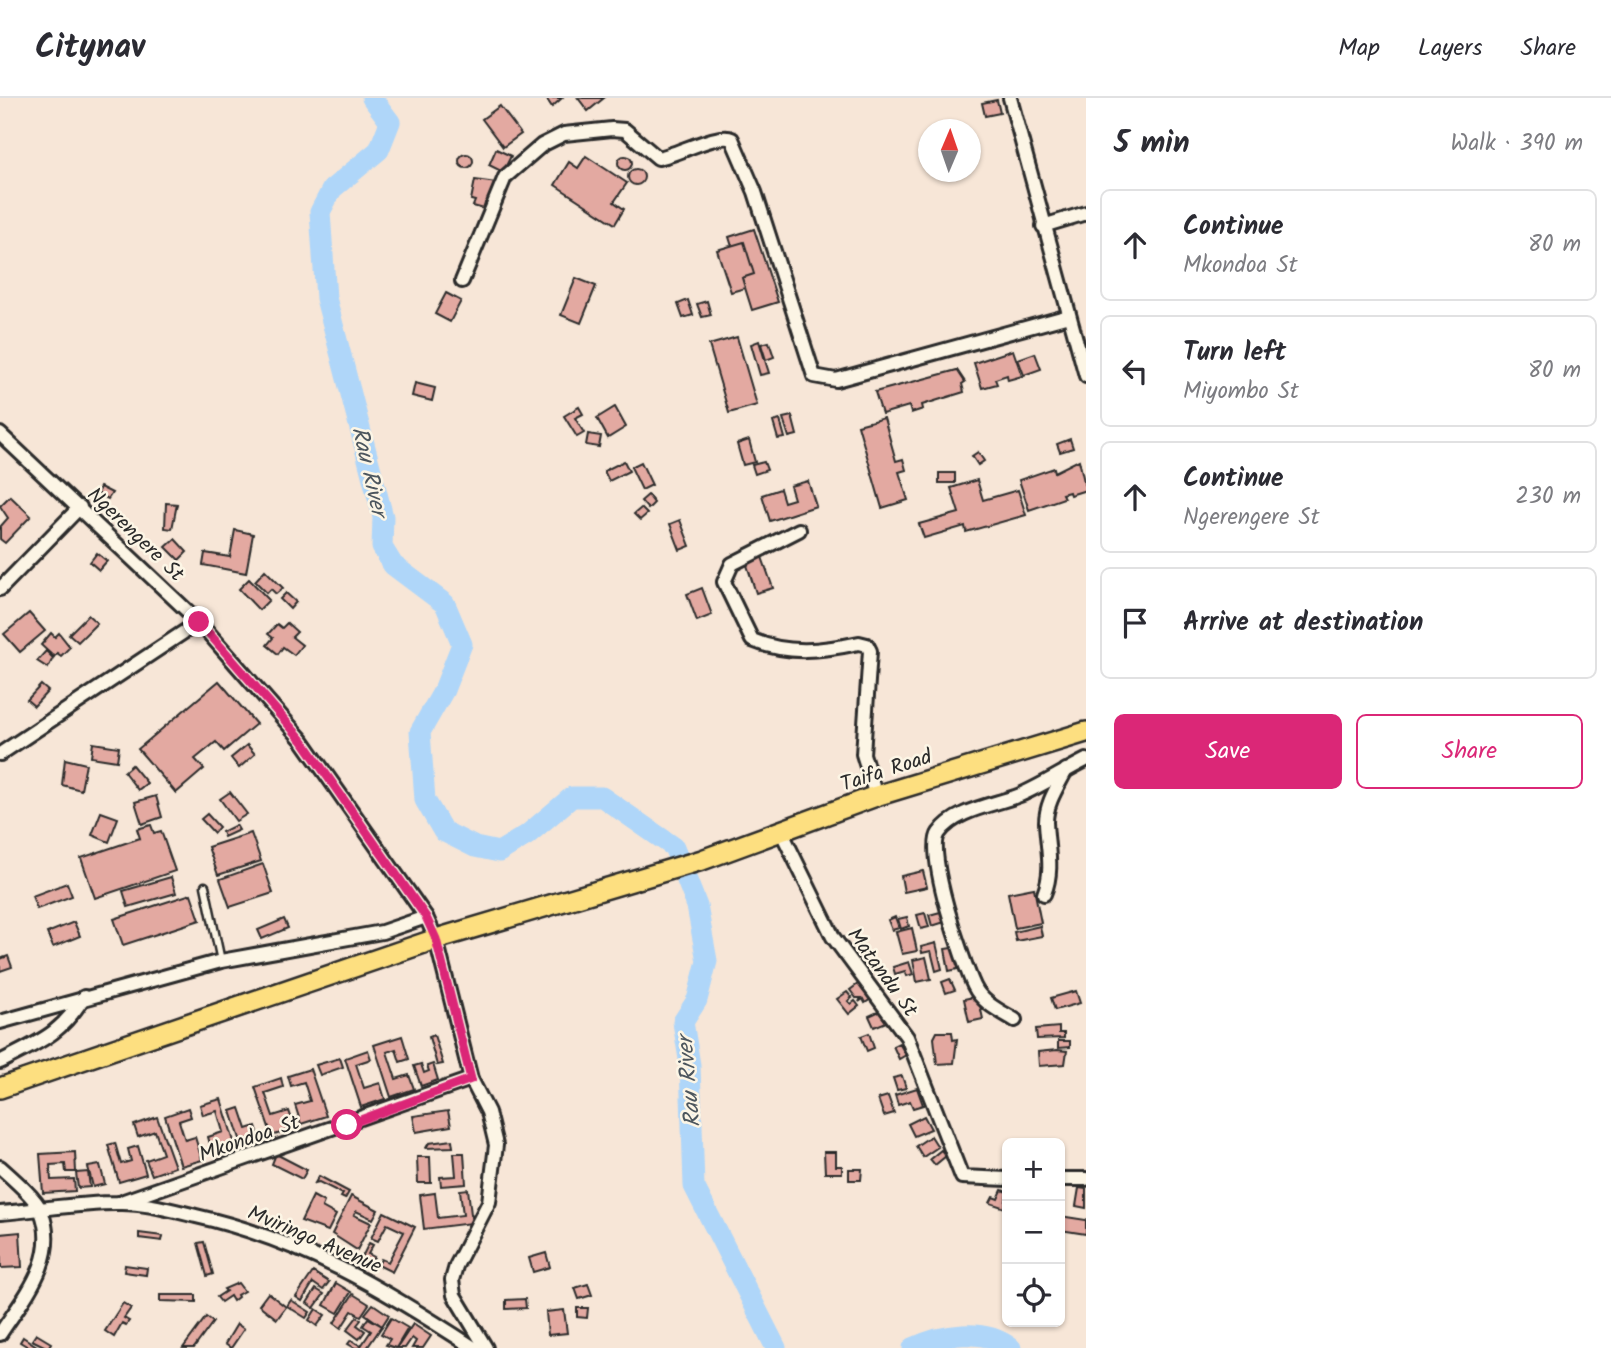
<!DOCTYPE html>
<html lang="en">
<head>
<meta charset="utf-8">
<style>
	:root { --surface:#fff; --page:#f7f7f7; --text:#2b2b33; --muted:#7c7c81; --line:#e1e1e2; --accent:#db2777 }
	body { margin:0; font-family:Kalam,sans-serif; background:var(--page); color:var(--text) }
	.controls { position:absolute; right:21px; bottom:21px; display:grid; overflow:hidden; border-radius:10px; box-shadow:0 2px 5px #0004 }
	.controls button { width:63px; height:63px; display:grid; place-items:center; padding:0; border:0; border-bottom:2px solid var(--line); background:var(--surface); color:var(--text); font:35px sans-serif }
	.compass { position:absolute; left:918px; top:21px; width:63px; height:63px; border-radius:50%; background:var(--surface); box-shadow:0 2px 5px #0004; rotate:2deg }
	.stop { position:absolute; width:21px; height:21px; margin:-16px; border:5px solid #db2777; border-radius:50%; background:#fff }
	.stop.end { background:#db2777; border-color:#fff; box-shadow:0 2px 7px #0008 }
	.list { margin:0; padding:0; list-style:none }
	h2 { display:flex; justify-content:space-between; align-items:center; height:91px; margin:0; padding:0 28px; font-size:30px }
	h2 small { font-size:23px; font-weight:400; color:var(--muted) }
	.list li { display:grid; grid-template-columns:46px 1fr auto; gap:21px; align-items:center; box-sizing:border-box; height:112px; margin:0 14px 14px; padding:0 14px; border:2px solid var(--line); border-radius:10px }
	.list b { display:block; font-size:26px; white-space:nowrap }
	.list p { margin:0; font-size:23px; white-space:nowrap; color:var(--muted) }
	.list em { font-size:23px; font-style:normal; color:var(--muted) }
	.actions { display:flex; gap:14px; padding:21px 28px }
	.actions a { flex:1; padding:16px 0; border:2px solid var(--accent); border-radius:10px; text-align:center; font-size:24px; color:var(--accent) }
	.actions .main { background:var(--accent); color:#fff }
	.icon { flex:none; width:38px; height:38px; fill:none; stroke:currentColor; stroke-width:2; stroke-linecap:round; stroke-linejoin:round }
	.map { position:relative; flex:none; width:1086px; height:1250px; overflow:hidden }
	header { display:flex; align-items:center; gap:42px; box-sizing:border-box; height:98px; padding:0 35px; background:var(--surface); border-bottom:2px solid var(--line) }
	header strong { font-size:33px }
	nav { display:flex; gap:38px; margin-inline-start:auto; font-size:24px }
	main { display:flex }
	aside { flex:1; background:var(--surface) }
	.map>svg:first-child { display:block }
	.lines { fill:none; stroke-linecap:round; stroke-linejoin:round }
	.river { stroke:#afd6f9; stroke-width:21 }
	.building { fill:#e3a9a1; stroke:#2b2b2b; stroke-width:2 }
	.service-casing { stroke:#2b2b2b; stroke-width:11 }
	.minor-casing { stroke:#2b2b2b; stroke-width:18 }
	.trunk-casing { stroke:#2b2b2b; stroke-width:24 }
	.service { stroke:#fcf5e5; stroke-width:6 }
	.minor { stroke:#fcf5e5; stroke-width:12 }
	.trunk { stroke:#fddf80; stroke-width:19 }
	.route { stroke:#db2777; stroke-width:9 }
	.labels { text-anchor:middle; stroke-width:5; stroke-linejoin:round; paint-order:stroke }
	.street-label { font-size:21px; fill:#2b2b2b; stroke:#fcf5e5 }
	.water-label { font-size:23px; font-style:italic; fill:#4c565e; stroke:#fcf5e5 }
</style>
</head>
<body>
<header>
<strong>Citynav</strong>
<nav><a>Map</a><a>Layers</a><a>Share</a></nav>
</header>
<main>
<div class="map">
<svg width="1086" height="1250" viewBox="0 0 1086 1250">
	<rect width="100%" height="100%" fill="#f7e6d7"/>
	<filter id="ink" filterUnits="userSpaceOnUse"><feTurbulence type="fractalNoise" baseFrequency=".0143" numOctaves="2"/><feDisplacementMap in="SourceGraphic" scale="14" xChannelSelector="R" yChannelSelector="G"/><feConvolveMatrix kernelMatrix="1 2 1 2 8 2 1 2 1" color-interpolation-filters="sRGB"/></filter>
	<g filter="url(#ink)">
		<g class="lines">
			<g class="river">
				<polyline points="372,0 390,24 379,52 332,91 320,114 326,200 383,419 382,449 393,467 445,506 462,546 444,592 420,634 425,702 443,733 475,749 499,754 527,737 572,699 602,699 674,749 697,808 707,863 697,902 683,924 690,967 694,1088 776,1250"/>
				<path d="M913,1250C942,1236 984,1229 1011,1250"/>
			</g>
		</g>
		<g class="building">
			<polygon points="546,0 562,0 552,9"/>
			<polygon points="578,0 604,0 588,13"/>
			<polygon points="997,2 1000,15 985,18 982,5"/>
			<polygon points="500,8 521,36 503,49 482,21"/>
			<polygon points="496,51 511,58 503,74 489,67"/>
			<circle cx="466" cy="63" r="7"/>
			<circle cx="625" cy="65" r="7"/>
			<polygon points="586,58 627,85 614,104 624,111 615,126 555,87 569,64 578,70"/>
			<circle cx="636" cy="79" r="8"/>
			<polygon points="475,82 497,85 492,107 485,105 484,111 473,108 475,103 471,102"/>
			<polygon points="754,131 778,204 752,212 729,139"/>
			<polygon points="744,144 754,176 742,180 745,190 731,194 717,152"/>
			<polygon points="576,180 596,188 581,225 561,217"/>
			<polygon points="446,195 461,203 450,224 435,216"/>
			<polygon points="688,202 693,217 683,220 678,206"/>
			<polygon points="707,203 711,217 702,219 697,206"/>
			<polygon points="737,239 757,307 729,315 709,247"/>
			<polygon points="759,243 769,275 760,277 751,246"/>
			<polygon points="769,244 774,259 766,262 761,246"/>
			<polygon points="1013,252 1022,278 1008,282 1007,277 995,281 997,286 982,290 974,265"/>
			<polygon points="1035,255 1041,271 1024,277 1018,261"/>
			<polygon points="957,272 965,284 962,286 964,294 922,307 923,311 911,315 909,308 882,316 875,294"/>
			<polygon points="415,285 435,290 432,303 412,298"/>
			<polygon points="579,309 583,316 575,320 584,335 577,339 564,318"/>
			<polygon points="615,309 626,329 608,340 597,320"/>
			<polygon points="792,318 797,337 789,339 783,320"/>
			<polygon points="884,320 896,363 903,361 906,372 899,374 908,402 882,410 858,327"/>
			<polygon points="780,322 785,340 778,341 773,324"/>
			<polygon points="588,336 601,338 599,349 586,347"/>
			<polygon points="1070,341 1073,350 1060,354 1057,346"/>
			<polygon points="749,342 755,364 743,367 737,346"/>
			<polygon points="978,354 984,363 978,367 972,358"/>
			<polygon points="1079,362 1086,392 1070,397 1069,394 1062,396 1064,400 1029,412 1019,382 1054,370 1055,374"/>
			<polygon points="624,363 629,373 609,383 604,373"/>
			<polygon points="641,364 652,387 642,392 631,369"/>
			<polygon points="764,364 767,372 755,376 752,367"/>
			<rect x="939" y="375" width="16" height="10"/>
			<polygon points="977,382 983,402 1018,392 1026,417 966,434 965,428 924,440 919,426 959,415 951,390"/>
			<polygon points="808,383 816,408 770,423 762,397 780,391 784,404 794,401 790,388"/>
			<polygon points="100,389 112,395 108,401 97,395"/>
			<polygon points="648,397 654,405 648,411 641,403"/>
			<polygon points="10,398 31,418 5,445 0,441 0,429 8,420 0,408"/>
			<polygon points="166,405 177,406 172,431 165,430"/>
			<polygon points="641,410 647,416 640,422 634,416"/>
			<polygon points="680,422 690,448 680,452 670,426"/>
			<polygon points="235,432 253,436 246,475 203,467 205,455 230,459"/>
			<polygon points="175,441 187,454 179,462 166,449"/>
			<polygon points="97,455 107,463 99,472 90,464"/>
			<polygon points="762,459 773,490 756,495 746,464"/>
			<polygon points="265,472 283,490 276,496 271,491 267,495 255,483"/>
			<polygon points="249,481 269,502 259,512 239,491"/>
			<polygon points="702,490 712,517 697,523 687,496"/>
			<polygon points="286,495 296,504 290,511 280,501"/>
			<polygon points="29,515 45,533 20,554 4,536"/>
			<polygon points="88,517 97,525 78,544 69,536"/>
			<polygon points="287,525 297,534 292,539 302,547 294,557 283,549 278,556 267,547 273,540 268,536 277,526 282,530"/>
			<polygon points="51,535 55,539 59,535 70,549 61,558 57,555 54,559 41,547"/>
			<polygon points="46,553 53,560 48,570 37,563"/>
			<polygon points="219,583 256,626 224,653 216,644 195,661 204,671 176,695 138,651"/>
			<polygon points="41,587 48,593 34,608 27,602"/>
			<polygon points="93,645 119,649 117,663 91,659"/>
			<polygon points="247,647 255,656 239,670 231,660"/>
			<polygon points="65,661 86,666 81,692 62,687"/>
			<polygon points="132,667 147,685 138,692 124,674"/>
			<polygon points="230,694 247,716 236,723 220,701"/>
			<polygon points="156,698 162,719 142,726 135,704"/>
			<polygon points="101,714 118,720 109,744 92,737"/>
			<polygon points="207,716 219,729 214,735 201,721"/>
			<polygon points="151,727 154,735 161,733 175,773 95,800 81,760 140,740 137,731"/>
			<polygon points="236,727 239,732 224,739 222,734"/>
			<polygon points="251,735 261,763 218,777 208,749"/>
			<polygon points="263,766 273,795 230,809 220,781"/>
			<polygon points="923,773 927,789 904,794 901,778"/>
			<polygon points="171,779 176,795 128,809 123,793"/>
			<polygon points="67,785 72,798 37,811 32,798"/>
			<polygon points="1034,790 1041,825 1015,830 1008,795"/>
			<polygon points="191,796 200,822 123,847 114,821"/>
			<polygon points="948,812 951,822 932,828 929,817"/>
			<polygon points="925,815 929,829 921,831 917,817"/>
			<polygon points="895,819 899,830 892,832 888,822"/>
			<polygon points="907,819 909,828 901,831 898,821"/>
			<polygon points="284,821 288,830 262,841 258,832"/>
			<polygon points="74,824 80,838 53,849 47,835"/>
			<polygon points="1040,828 1042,838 1016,843 1014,834"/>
			<polygon points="912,830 917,853 902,856 896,834"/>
			<polygon points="936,845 942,871 936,873 931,853 922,855 921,849"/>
			<polygon points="958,849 962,870 949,873 945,851"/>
			<polygon points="8,858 12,869 0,873 0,861"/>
			<polygon points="926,859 931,881 917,884 913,862"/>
			<polygon points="909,864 913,876 907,878 905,873 895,876 893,869"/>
			<polygon points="950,881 955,892 946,895 942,884"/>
			<polygon points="862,883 874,899 865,905 863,901 859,904 861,900 856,900 850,892"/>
			<polygon points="1076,893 1080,905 1055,912 1051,900"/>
			<polygon points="847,894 852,900 848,903 851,906 855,903 859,908 849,916 837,901"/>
			<polygon points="978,898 983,921 969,924 964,901"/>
			<polygon points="884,911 889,923 874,929 869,918"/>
			<polygon points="1059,929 1059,935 1064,935 1064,940 1037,941 1036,931"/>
			<polygon points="937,934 952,934 953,942 957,941 954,965 937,966 934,940"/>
			<polygon points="869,935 874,950 867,953 861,938"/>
			<polygon points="434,937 443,966 437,967 429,939"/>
			<polygon points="402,938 409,961 400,964 396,951 387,954 396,981 409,977 414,991 391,999 374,947"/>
			<polygon points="1058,943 1070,943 1070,949 1058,950"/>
			<polygon points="899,945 906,957 899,961 893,948"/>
			<polygon points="368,952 371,961 356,966 364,990 380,985 385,1001 361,1009 345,960"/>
			<polygon points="1057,952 1067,953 1065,966 1039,968 1038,954"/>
			<polygon points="340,960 343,969 320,977 316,967"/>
			<polygon points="421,966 424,975 429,973 427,968 433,966 438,982 421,988 414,968"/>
			<polygon points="310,971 326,1018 301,1026 295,1007 310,1003 304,984 291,988 288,978"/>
			<polygon points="902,978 906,990 897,992 893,980"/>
			<polygon points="281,980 283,989 265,995 273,1018 289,1013 295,1030 272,1038 255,989"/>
			<polygon points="917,990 923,1007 913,1010 910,1003 898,1007 895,997"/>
			<polygon points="888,998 894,1015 884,1018 878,1001"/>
			<polygon points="221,1001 236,1050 213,1057 208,1039 223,1034 217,1013 203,1017 200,1007"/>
			<polygon points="188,1010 191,1019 179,1023 185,1042 195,1039 202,1062 181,1068 165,1018"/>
			<polygon points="240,1010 247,1031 256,1028 259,1037 241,1044 231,1013"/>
			<polygon points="448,1013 451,1028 416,1034 413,1018"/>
			<polygon points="924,1018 931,1031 914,1038 908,1026"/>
			<polygon points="157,1019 175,1069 152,1077 146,1062 163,1056 155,1033 138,1039 134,1027"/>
			<polygon points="931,1038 938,1049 923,1059 916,1048"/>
			<polygon points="452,1042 453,1049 426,1050 429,1045"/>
			<polygon points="115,1045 121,1066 131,1063 128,1051 138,1048 146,1076 119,1084 108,1047"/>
			<polygon points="941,1052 946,1058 935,1067 930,1061"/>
			<polygon points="75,1054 76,1074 66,1074 65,1066 50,1067 51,1082 74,1081 75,1093 43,1095 40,1056"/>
			<polygon points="824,1054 836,1054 836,1068 842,1068 842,1075 825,1075"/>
			<polygon points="454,1055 464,1055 466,1086 441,1088 440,1079 456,1078"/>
			<polygon points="276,1056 307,1072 302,1081 272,1066"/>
			<polygon points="417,1059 430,1059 431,1085 418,1085"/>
			<polygon points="100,1067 105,1086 93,1089 88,1069"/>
			<polygon points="849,1071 862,1071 861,1082 849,1082"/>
			<polygon points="88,1074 90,1089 78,1090 76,1075"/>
			<polygon points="319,1078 349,1094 345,1101 341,1099 343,1096 319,1084 315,1085"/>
			<polygon points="1079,1090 1086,1091 1086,1110 1076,1108"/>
			<polygon points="468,1091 472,1125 424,1131 420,1097 435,1095 438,1120 463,1117 460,1092"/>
			<polygon points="1002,1092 1007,1094 1005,1110 990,1105 993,1099 998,1101"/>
			<polygon points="313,1098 324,1104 322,1109 336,1117 328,1133 301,1123"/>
			<polygon points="351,1098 378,1112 373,1121 356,1113 354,1117 371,1125 357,1152 332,1136"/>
			<polygon points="384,1114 415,1129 392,1174 378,1167 381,1161 388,1164 404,1134 387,1126 378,1143 371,1140"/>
			<polygon points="1060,1118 1086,1122 1086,1136 1060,1132"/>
			<polygon points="20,1134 22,1169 1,1170 0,1136"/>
			<polygon points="139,1135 163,1138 162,1143 139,1140"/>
			<polygon points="204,1144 213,1176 207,1178 198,1145"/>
			<polygon points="369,1145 373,1147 368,1156 374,1159 371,1164 362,1159"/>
			<polygon points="546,1155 550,1169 533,1174 529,1160"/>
			<polygon points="125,1167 147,1170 146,1177 124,1174"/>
			<polygon points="313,1174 329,1184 323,1192 313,1185 302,1203 296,1199"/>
			<polygon points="238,1185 244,1193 237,1197 238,1199 233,1203 230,1198 221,1204 217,1199 226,1193 224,1191"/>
			<polygon points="336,1185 351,1194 338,1215 324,1207"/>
			<polygon points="588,1186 592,1197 579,1201 575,1190"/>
			<polygon points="316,1191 324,1196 314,1210 307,1205"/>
			<polygon points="268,1195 286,1209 277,1221 259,1207"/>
			<polygon points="353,1196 369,1206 361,1218 352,1213 341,1230 334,1225"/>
			<polygon points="160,1197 196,1197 196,1204 160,1203"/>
			<polygon points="525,1201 526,1210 506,1211 506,1202"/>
			<polygon points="291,1202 310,1214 306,1220 287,1208"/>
			<polygon points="123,1205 131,1210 124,1220 129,1223 126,1227 122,1225 114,1239 105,1233"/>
			<polygon points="373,1206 389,1217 382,1228 365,1216"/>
			<polygon points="577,1210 588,1210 587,1220 577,1219"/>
			<polygon points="316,1211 325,1217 317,1228 309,1222"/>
			<polygon points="564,1212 567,1235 548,1237 546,1214"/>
			<polygon points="206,1219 213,1224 194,1250 183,1250"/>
			<polygon points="357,1219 361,1222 357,1227 365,1233 359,1241 347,1232"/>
			<polygon points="368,1220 382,1228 367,1250 355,1250 348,1246 351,1242 361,1248 371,1233 363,1228"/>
			<polygon points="391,1220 408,1230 396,1250 386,1247 390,1241 381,1236"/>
			<polygon points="237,1226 244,1231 231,1250 225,1246"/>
			<polygon points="413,1226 431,1238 423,1250 412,1250 416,1243 412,1240 405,1250 397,1250"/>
			<polygon points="36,1236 51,1245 48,1250 32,1242"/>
			<polygon points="23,1239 38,1249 37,1250 30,1250 20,1244"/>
		</g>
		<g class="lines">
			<defs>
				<polyline id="service" points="205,788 221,863"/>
				<g id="minor">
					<polyline points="1010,0 1086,278"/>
					<polyline points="1043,128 1086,115"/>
					<path d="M462,183L505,79L542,47L564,36L612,31L625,32L658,60C677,57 718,34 732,41L755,94L814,278L836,282L1069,218"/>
					<polyline points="0,336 199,524 302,642 426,819 436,841 471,981 488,1014 496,1047 489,1104 456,1168 452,1182 454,1197 486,1250"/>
					<path d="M799,432L732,466L724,484L752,542C788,557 822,553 859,545L867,547L870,553L863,656L876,698"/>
					<polyline points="0,491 80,409"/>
					<polyline points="0,656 199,524"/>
					<polyline points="780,731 833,839 907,939 962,1079 1007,1081"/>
					<path d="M1044,796C1054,771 1047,750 1046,724C1046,705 1058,688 1066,672"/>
					<path d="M1015,922C1000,913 982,905 974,888C963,865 925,754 939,735C956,711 995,707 1020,697C1043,687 1064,673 1086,662"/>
					<polyline points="0,924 221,863 382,834 426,819"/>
					<path d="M0,964C40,943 59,938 84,899"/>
					<path d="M0,1069C10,1078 37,1101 41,1113C60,1160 24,1199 0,1236"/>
					<polyline points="1060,1081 1086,1081"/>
					<polyline points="124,1103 471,981"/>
					<path d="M0,1115C39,1112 78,1105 117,1105C143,1104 171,1112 196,1118C302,1142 384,1191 474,1250"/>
				</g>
				<polyline id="trunk" points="0,990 436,841 702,762 876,698 1086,634"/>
			</defs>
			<use href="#service" class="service-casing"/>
			<use href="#minor" class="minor-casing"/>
			<use href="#trunk" class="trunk-casing"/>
			<use href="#service" class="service"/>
			<use href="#minor" class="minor"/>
			<use href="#trunk" class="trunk"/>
		</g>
	</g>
	<g class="lines" filter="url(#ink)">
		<polyline class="route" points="199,524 302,642 426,819 436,841 471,981 347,1027"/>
	</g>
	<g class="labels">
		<g class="street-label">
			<text transform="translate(136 436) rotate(44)" y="7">Ngerengere St</text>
			<text transform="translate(886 672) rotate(-18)" y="7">Taifa Road</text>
			<text transform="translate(883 874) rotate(54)" y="7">Matandu St</text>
			<text transform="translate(249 1040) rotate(-19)" y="7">Mkondoa St</text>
			<text transform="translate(315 1141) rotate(23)" y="7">Mviringo Avenue</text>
		</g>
		<g class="water-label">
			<text transform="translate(370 373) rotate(77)" y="8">Rau River</text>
			<text transform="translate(688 984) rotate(-95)" y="8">Rau River</text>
		</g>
	</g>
</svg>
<div class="controls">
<button>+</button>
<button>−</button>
<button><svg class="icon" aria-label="locate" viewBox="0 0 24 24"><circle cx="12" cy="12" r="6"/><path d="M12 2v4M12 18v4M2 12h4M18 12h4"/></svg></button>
</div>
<svg class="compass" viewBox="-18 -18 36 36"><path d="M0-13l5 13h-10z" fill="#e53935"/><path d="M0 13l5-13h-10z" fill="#7c7c81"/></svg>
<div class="stop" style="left:347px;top:1027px"></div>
<div class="stop end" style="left:199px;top:524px"></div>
</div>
<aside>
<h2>5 min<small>Walk · 390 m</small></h2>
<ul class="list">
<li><svg class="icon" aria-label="ahead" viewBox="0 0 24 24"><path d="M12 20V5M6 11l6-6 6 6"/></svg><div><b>Continue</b><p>Mkondoa St</p></div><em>80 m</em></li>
<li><svg class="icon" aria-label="left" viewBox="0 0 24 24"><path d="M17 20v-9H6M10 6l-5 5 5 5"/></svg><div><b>Turn left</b><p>Miyombo St</p></div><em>80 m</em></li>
<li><svg class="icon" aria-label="ahead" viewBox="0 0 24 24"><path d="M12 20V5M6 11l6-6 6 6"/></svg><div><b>Continue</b><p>Ngerengere St</p></div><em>230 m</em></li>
<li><svg class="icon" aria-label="arrive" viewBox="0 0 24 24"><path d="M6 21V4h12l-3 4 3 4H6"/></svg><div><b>Arrive at destination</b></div></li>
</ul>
<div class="actions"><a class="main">Save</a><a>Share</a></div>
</aside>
</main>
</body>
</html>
